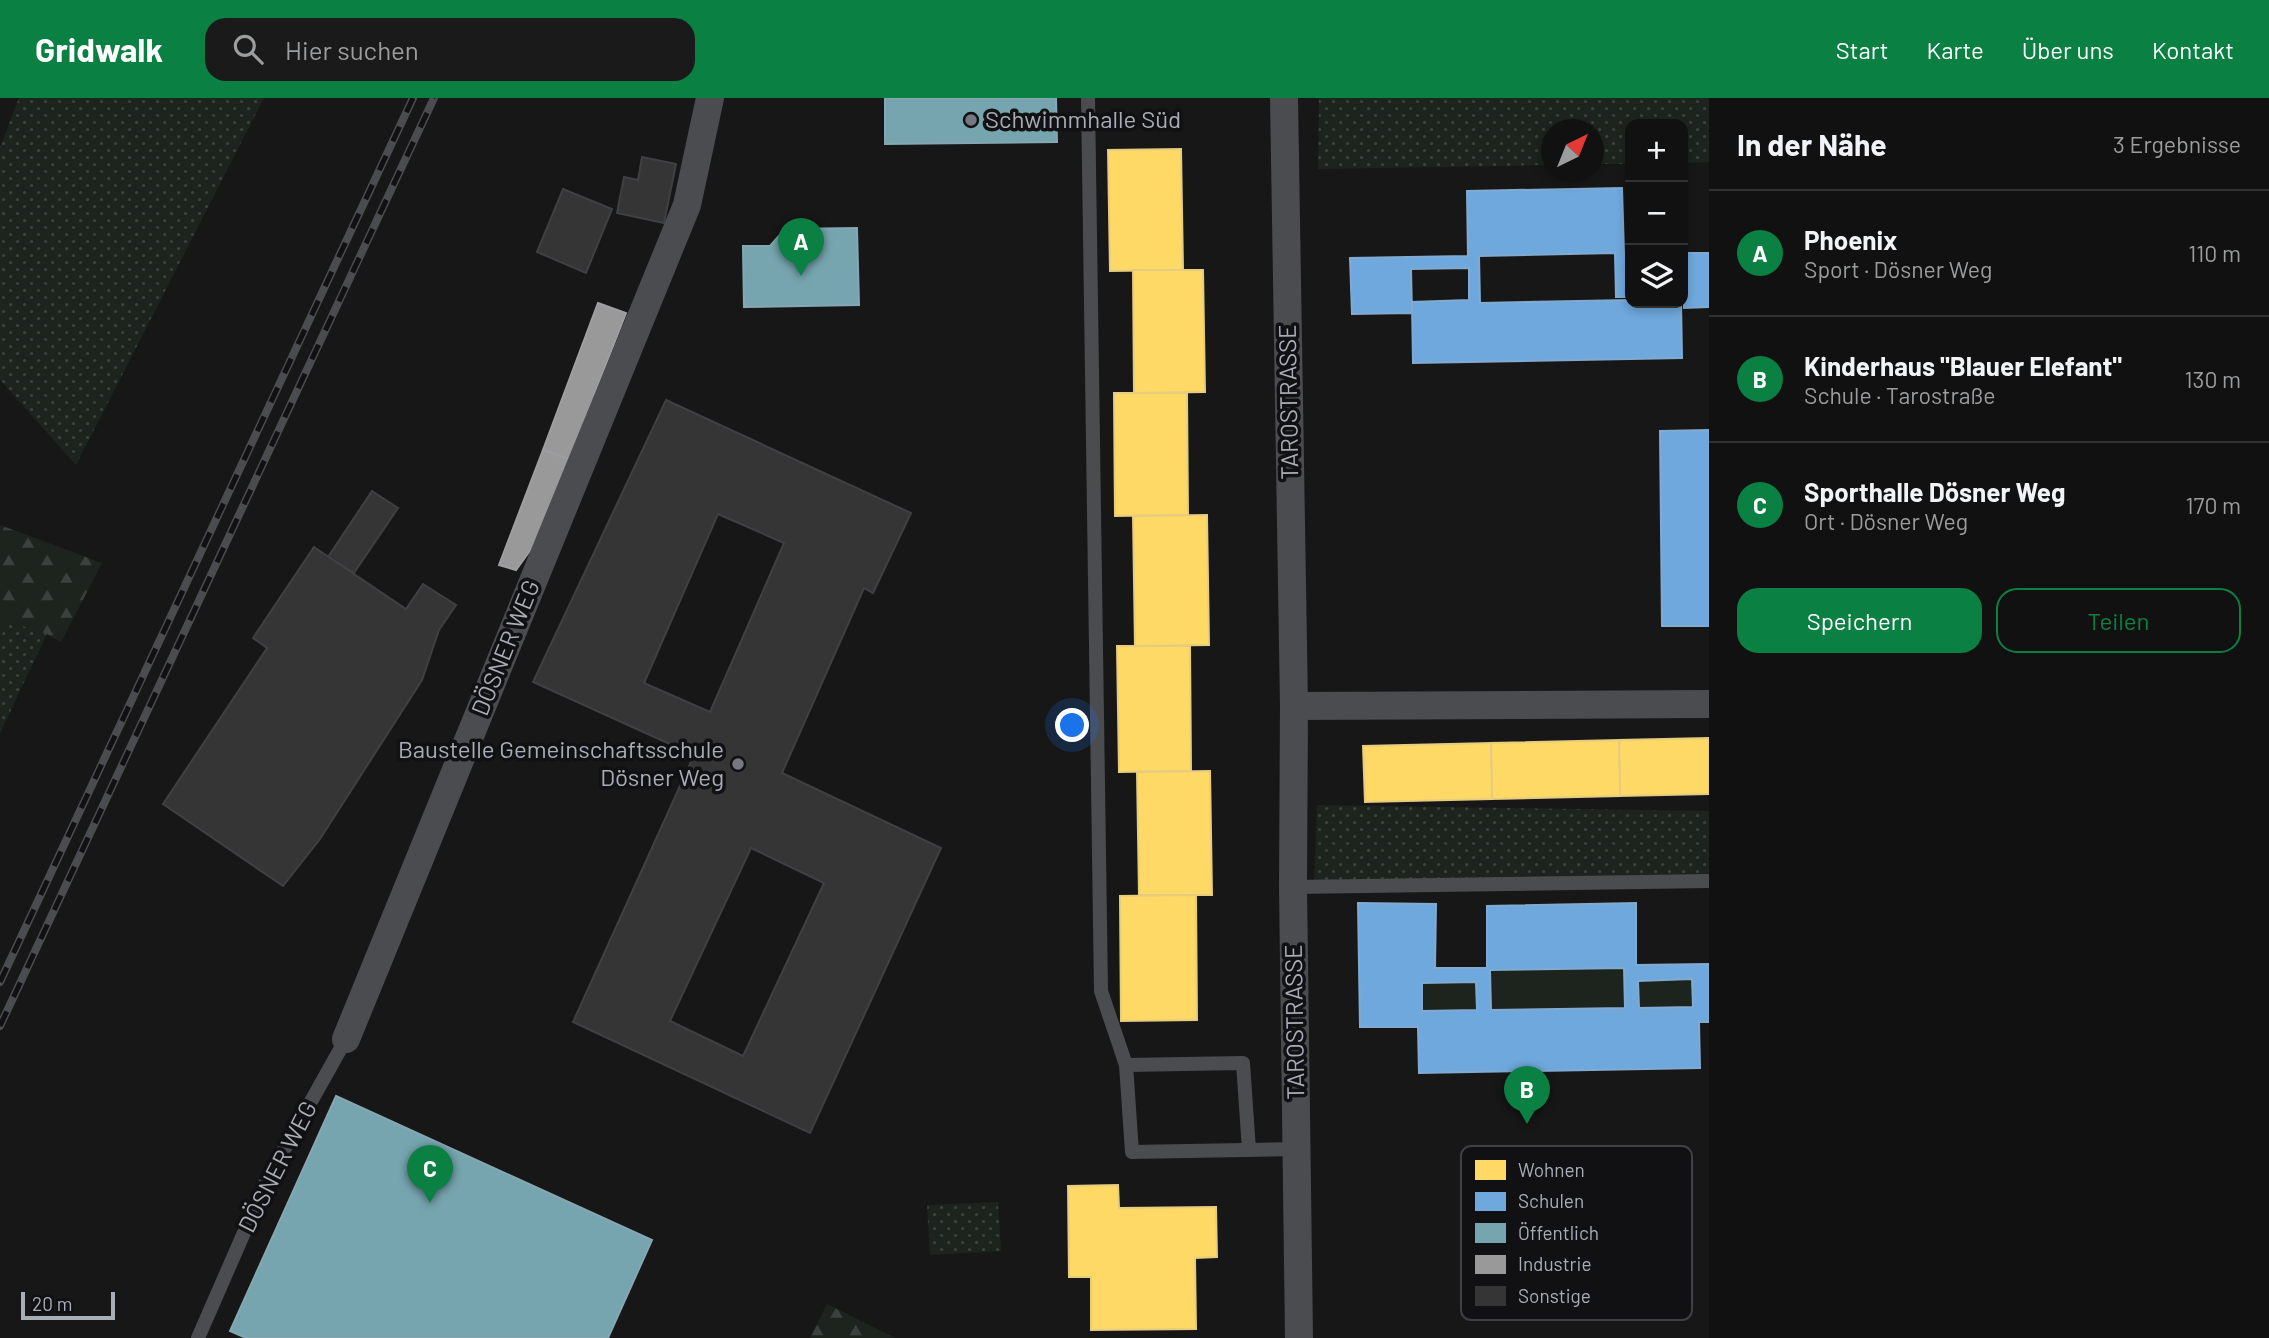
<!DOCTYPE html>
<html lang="de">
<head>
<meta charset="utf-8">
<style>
	:root { --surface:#111; --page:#1a1a1a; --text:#f1f3f6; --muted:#9c9d9f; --line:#303131; --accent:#0b8043 }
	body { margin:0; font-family:Barlow,sans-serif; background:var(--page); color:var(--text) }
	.controls { position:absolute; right:21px; top:21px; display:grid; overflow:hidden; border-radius:14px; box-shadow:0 4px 10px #0003 }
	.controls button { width:63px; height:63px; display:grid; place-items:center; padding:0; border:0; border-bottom:2px solid var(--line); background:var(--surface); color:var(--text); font:35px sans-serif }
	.compass { position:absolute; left:1541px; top:21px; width:63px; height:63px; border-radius:50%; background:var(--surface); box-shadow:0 4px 10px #0003; rotate:43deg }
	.scale { position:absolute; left:21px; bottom:18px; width:94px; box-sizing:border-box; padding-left:7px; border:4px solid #a8adb8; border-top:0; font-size:19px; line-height:24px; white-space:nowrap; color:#a8adb8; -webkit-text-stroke:5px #111113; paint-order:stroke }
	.you { position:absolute; left:1073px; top:628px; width:24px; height:24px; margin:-18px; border:5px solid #fff; border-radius:50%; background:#1a73e8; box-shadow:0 0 0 10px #1a73e833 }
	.badge { display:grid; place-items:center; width:46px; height:46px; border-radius:50%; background:var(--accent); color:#fff; font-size:23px; font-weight:700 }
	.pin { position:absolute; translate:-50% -58px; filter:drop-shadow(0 2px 4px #0008) }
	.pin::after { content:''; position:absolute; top:37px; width:24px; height:21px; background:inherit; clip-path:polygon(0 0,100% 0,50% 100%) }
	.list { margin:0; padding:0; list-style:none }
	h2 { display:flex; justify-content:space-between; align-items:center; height:91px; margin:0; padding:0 28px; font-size:30px }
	h2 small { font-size:23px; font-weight:400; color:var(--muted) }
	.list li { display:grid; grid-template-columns:46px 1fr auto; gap:21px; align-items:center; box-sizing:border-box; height:126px; padding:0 28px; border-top:2px solid var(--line) }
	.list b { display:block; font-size:26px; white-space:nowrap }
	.list p { margin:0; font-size:23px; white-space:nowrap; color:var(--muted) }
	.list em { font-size:23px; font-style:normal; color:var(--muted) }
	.actions { display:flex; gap:14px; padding:21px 28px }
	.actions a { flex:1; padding:16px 0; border:2px solid var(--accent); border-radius:21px; text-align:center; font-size:24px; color:var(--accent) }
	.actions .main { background:var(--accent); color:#fff }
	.icon { flex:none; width:38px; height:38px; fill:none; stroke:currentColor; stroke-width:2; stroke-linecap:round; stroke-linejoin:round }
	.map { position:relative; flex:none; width:1709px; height:1240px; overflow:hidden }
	header { display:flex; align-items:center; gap:42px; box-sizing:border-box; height:98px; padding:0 35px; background:var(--accent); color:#fff }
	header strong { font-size:33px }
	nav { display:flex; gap:38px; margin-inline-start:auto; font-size:24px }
	.search { width:490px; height:63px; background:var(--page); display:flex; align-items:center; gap:18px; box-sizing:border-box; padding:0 24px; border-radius:21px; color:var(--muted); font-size:26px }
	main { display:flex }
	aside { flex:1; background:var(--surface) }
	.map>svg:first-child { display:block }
	.grass { fill:url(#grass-dots) }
	.forest { fill:url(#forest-firs) }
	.garden { fill:#1d241e }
	.homes { fill:#ffd966; stroke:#e5cc7f; stroke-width:2 }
	.schools { fill:#6fa8dc; stroke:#80aad1; stroke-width:2; fill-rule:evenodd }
	.public { fill:#76a5af; stroke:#85a7b2; stroke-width:2 }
	.industry { fill:#999; stroke:#9e9fa2; stroke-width:2 }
	.building { fill:#353536; stroke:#3f4043; stroke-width:2; fill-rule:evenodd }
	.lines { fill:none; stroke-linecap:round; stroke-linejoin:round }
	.lane { stroke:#4b4c50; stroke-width:14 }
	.street { stroke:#4b4c50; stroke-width:28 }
	.rail-casing { stroke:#4b4c4f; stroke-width:8 }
	.rail { stroke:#111113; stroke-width:5; stroke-dasharray:16; stroke-linecap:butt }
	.poi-dot { fill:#757880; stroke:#111113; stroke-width:2.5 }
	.labels { text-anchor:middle; stroke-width:7; stroke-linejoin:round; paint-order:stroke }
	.poi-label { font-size:24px; fill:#a8adb8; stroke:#111113; text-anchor:start }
	.street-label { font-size:24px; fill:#a8adb8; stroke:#111113 }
	.key { fill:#111113; stroke:#3e4045; stroke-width:2 }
	.key-label { font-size:19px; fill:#a8adb8 }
</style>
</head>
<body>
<header>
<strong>Gridwalk</strong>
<div class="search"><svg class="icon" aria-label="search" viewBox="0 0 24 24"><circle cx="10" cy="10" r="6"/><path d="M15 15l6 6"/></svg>Hier suchen</div>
<nav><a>Start</a><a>Karte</a><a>Über uns</a><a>Kontakt</a></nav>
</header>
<main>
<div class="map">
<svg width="1709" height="1240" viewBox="0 0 1709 1240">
	<defs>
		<pattern id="grass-dots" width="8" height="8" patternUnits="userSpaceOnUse" patternTransform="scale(1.75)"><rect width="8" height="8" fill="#1d241e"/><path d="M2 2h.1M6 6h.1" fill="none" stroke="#3b413d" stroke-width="1.8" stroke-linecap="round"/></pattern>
		<pattern id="forest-firs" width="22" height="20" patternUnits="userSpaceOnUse" patternTransform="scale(1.75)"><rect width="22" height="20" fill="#1d241e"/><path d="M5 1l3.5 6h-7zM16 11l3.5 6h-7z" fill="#3b413d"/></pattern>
	</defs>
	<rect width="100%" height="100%" fill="#171717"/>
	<g class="grass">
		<polygon points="19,0 264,0 76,367 0,282 0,49"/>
		<polygon points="1319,0 1709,0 1709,64 1683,65 1683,26 1630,26 1630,66 1594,66 1594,32 1552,32 1551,67 1318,71"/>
		<polygon points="8,523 47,536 0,635 0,540"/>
		<polygon points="1317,707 1709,713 1709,779 1314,782"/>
		<polygon points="998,1104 1001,1153 930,1157 927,1107"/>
	</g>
	<g class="forest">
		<polygon points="0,427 102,465 61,544 47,536 8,523 0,540"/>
		<polygon points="827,1206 895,1240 810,1240"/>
	</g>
	<g class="garden">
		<polygon points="1624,870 1625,910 1491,912 1490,872"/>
		<polygon points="1692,881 1693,909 1639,910 1638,883"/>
		<polygon points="1476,884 1477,912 1422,913 1422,885"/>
	</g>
	<g class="homes">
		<polygon points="1181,51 1183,172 1110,173 1108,52"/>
		<polygon points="1133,172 1203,172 1205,294 1134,295"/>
		<polygon points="1114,295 1187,295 1188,417 1115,418"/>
		<polygon points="1207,417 1209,547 1135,548 1133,418"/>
		<polygon points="1117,548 1190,548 1191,673 1119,674"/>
		<polygon points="1709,640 1709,696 1620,698 1619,642"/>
		<polygon points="1619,642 1620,698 1492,701 1491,645"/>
		<polygon points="1491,645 1492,701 1365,704 1363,648"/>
		<polygon points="1210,673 1212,797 1139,797 1137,674"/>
		<polygon points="1196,797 1197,922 1121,923 1120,798"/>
		<polygon points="1118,1087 1119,1110 1216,1109 1217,1159 1195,1160 1196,1231 1091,1232 1091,1179 1069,1179 1068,1088"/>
	</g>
	<g class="schools">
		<polygon points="1622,90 1624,156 1630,156 1629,199 1616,199 1615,155 1479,158 1480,205 1630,202 1630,205 1681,205 1682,260 1413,265 1412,204 1469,202 1469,170 1411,171 1412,215 1352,216 1350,160 1468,158 1467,93"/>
		<polygon points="1683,155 1709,155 1709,209 1684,210"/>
		<polygon points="1709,332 1709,528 1662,528 1660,333"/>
		<path d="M1358,805L1436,806L1435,870H1487V808L1636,805V867L1709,866V924H1699L1700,970L1419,975L1418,929H1360ZM1624,870L1625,910L1491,912L1490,872ZM1692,881L1693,909L1639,910L1638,883ZM1476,884L1477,912L1422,913V885Z"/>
	</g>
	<g class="public">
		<polygon points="885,0 1056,0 1057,44 885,46"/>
		<polygon points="857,130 859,207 744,209 743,148 770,148 785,131"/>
		<polygon points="336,998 652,1142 608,1240 246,1240 230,1233"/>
	</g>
	<g class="industry">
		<polygon points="598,205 626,215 569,361 543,352"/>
		<polygon points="543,352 569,361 534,447 516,472 499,467"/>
	</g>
	<g class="building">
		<polygon points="642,59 676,66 664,125 617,115 624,79 638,82"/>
		<polygon points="563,91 612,111 586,175 537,154"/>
		<path d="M666,302L911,415L873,495L864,490L782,675L941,750L810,1035L573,924L694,657L533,584ZM718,416L784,445L710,614L644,585ZM751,750L824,785L743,958L670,923Z"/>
		<polygon points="372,393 398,410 354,475 328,459"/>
		<polygon points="314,449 406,511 423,486 456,507 439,532 422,582 320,741 283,788 163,706 267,550 253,540"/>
	</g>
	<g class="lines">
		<g class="lane">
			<polyline points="1088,0 1101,893 1126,967 1132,1054 1296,1051"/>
			<polyline points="1293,789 1709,783"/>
			<polyline points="1126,967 1243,965 1249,1052"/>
			<polyline points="198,1240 267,1082 346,941"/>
		</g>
		<g class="street">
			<polyline points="1284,0 1294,608 1293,789 1299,1240"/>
			<polyline points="1294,608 1709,606"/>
			<polyline points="346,941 687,107 710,0"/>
		</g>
		<defs>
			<g id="rail">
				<polyline points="0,884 413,0"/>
				<polyline points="0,928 434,0"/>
			</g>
		</defs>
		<use href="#rail" class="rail-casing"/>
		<use href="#rail" class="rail"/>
	</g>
	<g class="poi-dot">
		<circle cx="971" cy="22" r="7"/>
		<circle cx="738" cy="666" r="7"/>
	</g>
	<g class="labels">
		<g class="poi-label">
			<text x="985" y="30">Schwimmhalle Süd</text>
			<text x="724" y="660" text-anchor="end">Baustelle Gemeinschaftsschule<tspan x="724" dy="28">Dösner Weg</tspan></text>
		</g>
		<g class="street-label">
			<text transform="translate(1289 304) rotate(-91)" y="8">TAROSTRASSE</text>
			<text transform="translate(506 550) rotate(-68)" y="8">DÖSNER WEG</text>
			<text transform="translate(1295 924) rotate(-91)" y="8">TAROSTRASSE</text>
			<text transform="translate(278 1069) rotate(-63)" y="8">DÖSNER WEG</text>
		</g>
	</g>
	<rect x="1461" y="1048" width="231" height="174" rx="10" class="key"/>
	<rect x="1475" y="1062" width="31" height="20" fill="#ffd966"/>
	<rect x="1475" y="1094" width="31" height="19" fill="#6fa8dc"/>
	<rect x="1475" y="1125" width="31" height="20" fill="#76a5af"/>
	<rect x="1475" y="1157" width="31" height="19" fill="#999"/>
	<rect x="1475" y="1188" width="31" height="20" fill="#353536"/>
	<g class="key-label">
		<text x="1518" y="1079">Wohnen</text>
		<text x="1518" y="1110">Schulen</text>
		<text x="1518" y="1142">Öffentlich</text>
		<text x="1518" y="1173">Industrie</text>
		<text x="1518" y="1205">Sonstige</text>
	</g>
</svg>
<div class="controls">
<button>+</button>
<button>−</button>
<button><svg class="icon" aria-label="layers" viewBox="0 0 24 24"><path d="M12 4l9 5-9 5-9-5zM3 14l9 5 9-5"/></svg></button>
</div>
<svg class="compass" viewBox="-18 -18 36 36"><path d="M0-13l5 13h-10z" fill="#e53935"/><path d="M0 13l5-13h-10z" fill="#9c9d9f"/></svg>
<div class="scale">20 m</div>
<div class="you"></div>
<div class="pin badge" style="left:801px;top:178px">A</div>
<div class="pin badge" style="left:1527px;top:1026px">B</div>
<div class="pin badge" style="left:430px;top:1105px">C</div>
</div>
<aside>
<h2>In der Nähe<small>3 Ergebnisse</small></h2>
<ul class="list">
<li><span class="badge">A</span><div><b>Phoenix</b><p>Sport · Dösner Weg</p></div><em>110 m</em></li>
<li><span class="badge">B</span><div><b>Kinderhaus &quot;Blauer Elefant&quot;</b><p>Schule · Tarostraße</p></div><em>130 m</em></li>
<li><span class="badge">C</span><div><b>Sporthalle Dösner Weg</b><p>Ort · Dösner Weg</p></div><em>170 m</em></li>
</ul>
<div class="actions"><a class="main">Speichern</a><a>Teilen</a></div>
</aside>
</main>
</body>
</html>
